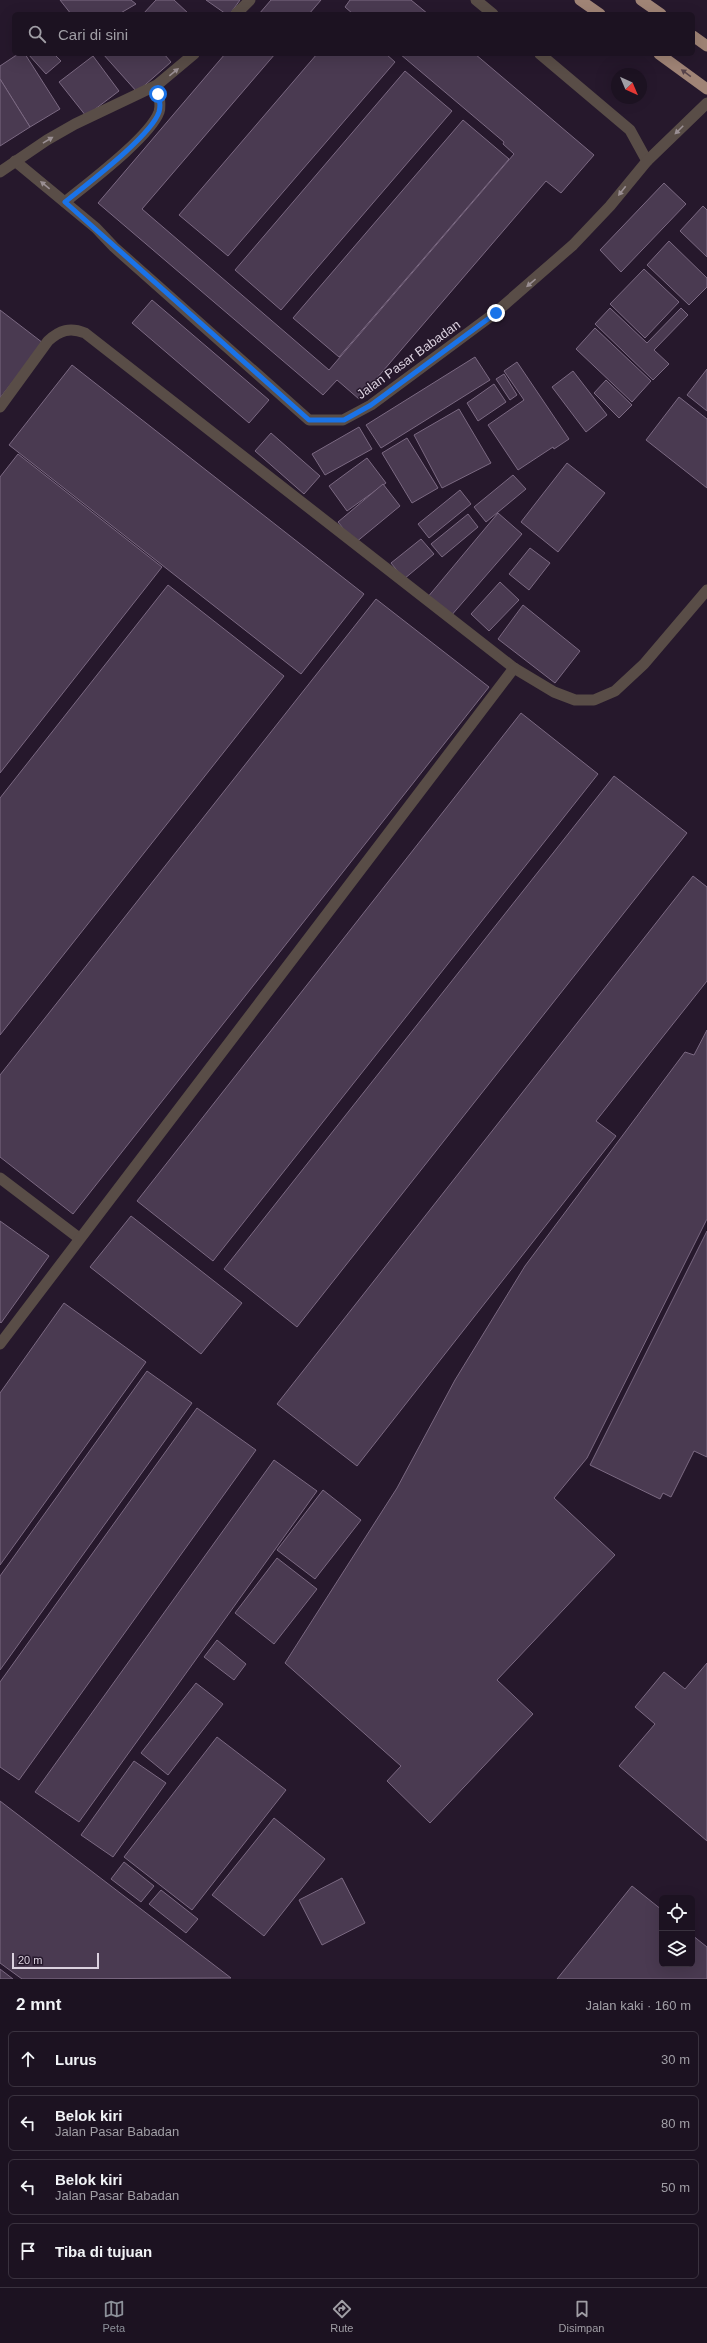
<!DOCTYPE html>
<html lang="id">
<head>
<meta charset="utf-8">
<style>
	:root { --surface:#1c1221; --page:#29202e; --text:#f1f3f6; --muted:#a09ea5; --line:#3a323f; --accent:#8c9099 }
	body { margin:0; font-family:Arial,sans-serif; background:var(--page); color:var(--text) }
	.controls { position:absolute; right:12px; bottom:12px; display:grid; overflow:hidden; border-radius:6px; box-shadow:0 4px 16px #0002 }
	.controls button { width:36px; height:36px; display:grid; place-items:center; padding:0; border:0; border-bottom:1px solid var(--line); background:var(--surface); color:var(--text); font:20px sans-serif }
	.compass { position:absolute; left:611px; top:68px; width:36px; height:36px; border-radius:50%; background:var(--surface); box-shadow:0 4px 16px #0002; rotate:136deg }
	.scale { position:absolute; left:12px; bottom:10px; width:87px; box-sizing:border-box; padding-left:4px; border:2px solid #dbd1df; border-top:0; font-size:11px; line-height:14px; white-space:nowrap; color:#dbd1df; -webkit-text-stroke:3px #26182c; paint-order:stroke }
	.stop { position:absolute; width:12px; height:12px; margin:-9px; border:3px solid #1a73e8; border-radius:50%; background:#fff }
	.stop.end { background:#1a73e8; border-color:#fff; box-shadow:0 1px 4px #0008 }
	.list { margin:0; padding:0; list-style:none }
	h2 { display:flex; justify-content:space-between; align-items:center; height:52px; margin:0; padding:0 16px; font-size:17px }
	h2 small { font-size:13px; font-weight:400; color:var(--muted) }
	.list li { display:grid; grid-template-columns:26px 1fr auto; gap:12px; align-items:center; box-sizing:border-box; height:56px; margin:0 8px 8px; padding:0 8px; border:1px solid var(--line); border-radius:6px }
	.list b { display:block; font-size:15px; white-space:nowrap }
	.list p { margin:0; font-size:13px; white-space:nowrap; color:var(--muted) }
	.list em { font-size:13px; font-style:normal; color:var(--muted) }
	.icon { flex:none; width:22px; height:22px; fill:none; stroke:currentColor; stroke-width:2; stroke-linecap:round; stroke-linejoin:round }
	.map { position:relative; flex:none; width:707px; height:1979px; overflow:hidden }
	.search { position:absolute; background:var(--surface); box-shadow:0 4px 16px #0002; left:12px; right:12px; top:12px; height:44px; display:flex; align-items:center; gap:10px; box-sizing:border-box; padding:0 14px; border-radius:6px; color:var(--muted); font-size:15px }
	.sheet { height:308px; background:var(--surface) }
	nav { display:flex; justify-content:space-around; align-items:center; box-sizing:border-box; height:56px; border-top:1px solid var(--line); background:var(--surface); font-size:11px; color:var(--muted) }
	nav a { display:grid; justify-items:center; gap:2px }
	nav .on { color:var(--accent) }
	.map>svg:first-child { display:block }
	.building { fill:#4a3a51; stroke:#7b6982 }
	.lines { fill:none; stroke-linecap:round; stroke-linejoin:round }
	.service { stroke:#594d47; stroke-width:11 }
	.tertiary { stroke:#594d47; stroke-width:11 }
	.trunk { stroke:#a08476; stroke-width:11 }
	.oneway { fill:#9a8f93 }
	.oneway2 { fill:#57434a }
	.route { stroke:#1a73e8; stroke-width:5 }
	.labels { text-anchor:middle; stroke-width:3; stroke-linejoin:round; paint-order:stroke }
	.street-label { font-size:13px; fill:#dbd1df; stroke:#26182c }
</style>
</head>
<body>
<div class="map">
<svg width="707" height="1979" viewBox="0 0 707 1979">
	<rect width="100%" height="100%" fill="#26182c"/>
	<g class="building">
		<polygon points="60,0 131,0 136,4 119,14 71,14"/>
		<polygon points="156,0 174,0 189,14 143,14"/>
		<polygon points="206,0 240,0 230,14 226,14"/>
		<polygon points="271,0 321,0 309,14 259,14"/>
		<polygon points="350,0 411,0 428,14 353,14 345,7"/>
		<polygon points="18,54 25,54 60,109 30,127 0,79 0,66"/>
		<polygon points="28,54 54,54 61,61 46,74"/>
		<polygon points="103,54 164,54 171,62 137,92"/>
		<polygon points="225,54 275,54 142,209 329,370 514,154 503,144 504,142 400,54 475,54 594,155 561,193 546,181 359,399 337,380 323,395 98,203"/>
		<polygon points="317,54 386,54 395,62 228,256 179,215"/>
		<polygon points="93,56 119,91 86,116 59,82"/>
		<polygon points="405,71 452,111 281,310 235,270"/>
		<polygon points="0,79 30,127 0,146"/>
		<polygon points="463,120 509,159 339,357 293,318"/>
		<polygon points="664,183 686,204 621,272 600,250"/>
		<polygon points="703,206 707,210 707,257 680,231"/>
		<polygon points="669,241 707,278 707,287 689,305 647,265"/>
		<polygon points="644,269 679,302 645,338 610,304"/>
		<polygon points="152,300 269,400 249,423 132,323"/>
		<polygon points="610,308 647,343 681,308 688,315 654,350 669,364 653,380 595,324"/>
		<polygon points="0,310 43,343 0,398"/>
		<polygon points="595,328 651,381 632,402 576,349"/>
		<polygon points="475,357 490,380 381,448 366,425"/>
		<polygon points="517,362 569,439 554,449 553,447 518,470 488,425 524,400 504,371"/>
		<polygon points="72,365 364,594 301,674 9,445"/>
		<polygon points="707,369 707,411 687,395"/>
		<polygon points="573,371 607,415 586,432 552,387"/>
		<polygon points="504,374 517,395 510,400 496,379"/>
		<polygon points="606,380 632,405 619,418 594,393"/>
		<polygon points="494,384 506,402 478,421 467,403"/>
		<polygon points="679,397 707,419 707,488 646,440"/>
		<polygon points="459,409 491,463 442,488 414,435"/>
		<polygon points="359,427 372,449 325,475 312,454"/>
		<polygon points="271,433 320,476 304,494 255,451"/>
		<polygon points="407,438 438,488 412,503 382,453"/>
		<polygon points="18,454 162,567 0,773 0,477"/>
		<polygon points="367,458 386,483 347,511 329,486"/>
		<polygon points="567,463 605,493 558,552 521,522"/>
		<polygon points="513,475 526,489 486,522 474,507"/>
		<polygon points="383,484 400,506 355,543 338,522"/>
		<polygon points="460,490 471,504 429,538 418,524"/>
		<polygon points="498,513 522,534 450,617 427,598"/>
		<polygon points="468,514 478,527 442,557 431,544"/>
		<polygon points="421,539 434,554 404,579 391,563"/>
		<polygon points="530,548 550,563 529,590 509,574"/>
		<polygon points="500,582 519,600 489,631 471,614"/>
		<polygon points="168,585 284,676 0,1035 0,798"/>
		<polygon points="376,599 489,687 73,1214 0,1157 0,1075"/>
		<polygon points="523,605 580,651 555,683 498,639"/>
		<polygon points="521,713 598,774 213,1261 137,1201"/>
		<polygon points="614,776 687,833 297,1327 224,1269"/>
		<polygon points="693,876 707,887 707,981 596,1121 616,1136 357,1466 277,1404"/>
		<polygon points="707,1030 707,1219 587,1458 554,1498 615,1555 497,1680 533,1714 430,1823 387,1781 401,1766 285,1663 397,1488 455,1380 525,1266 685,1052 694,1055"/>
		<polygon points="131,1216 242,1303 201,1354 90,1267"/>
		<polygon points="0,1221 49,1256 1,1323 0,1322"/>
		<polygon points="707,1231 707,1457 694,1451 671,1497 663,1493 660,1499 590,1465"/>
		<polygon points="64,1303 146,1362 0,1565 0,1393"/>
		<polygon points="147,1371 192,1403 0,1670 0,1576"/>
		<polygon points="197,1408 256,1450 19,1780 0,1767 0,1682"/>
		<polygon points="274,1460 317,1491 79,1822 35,1792"/>
		<polygon points="323,1490 361,1520 315,1579 277,1550"/>
		<polygon points="277,1558 317,1589 274,1644 235,1613"/>
		<polygon points="217,1640 246,1664 234,1680 204,1657"/>
		<polygon points="707,1663 707,1841 619,1766 655,1724 635,1707 664,1672 685,1689"/>
		<polygon points="196,1683 223,1704 168,1775 141,1753"/>
		<polygon points="217,1737 286,1790 192,1910 124,1857"/>
		<polygon points="134,1761 166,1783 113,1857 81,1835"/>
		<polygon points="0,1801 231,1978 22,1979 0,1963"/>
		<polygon points="274,1818 325,1859 264,1936 212,1895"/>
		<polygon points="124,1862 154,1886 141,1902 111,1879"/>
		<polygon points="342,1878 365,1923 322,1945 299,1900"/>
		<polygon points="632,1886 662,1910 662,1964 692,1964 692,1935 707,1947 707,1979 557,1979"/>
		<polygon points="161,1890 198,1919 186,1933 149,1904"/>
		<polygon points="0,1969 13,1979 0,1979"/>
	</g>
	<g class="lines">
		<g class="service">
			<polyline points="476,0 493,14"/>
			<polyline points="540,54 630,130 647,161"/>
			<polyline points="15,161 96,228 114,247 309,420 343,420 371,405 495,313 573,245 610,206 647,161 707,103"/>
			<path d="M65,202C87,184 150,137 159,112C162,103 158,94 157,85"/>
			<path d="M0,407L48,341C60,330 70,327 85,333L514,668L554,692L575,700H594L615,691L644,664L707,590"/>
			<polyline points="0,1178 79,1238"/>
			<polyline points="0,1344 514,668"/>
		</g>
		<g class="tertiary">
			<polyline points="236,14 250,0"/>
			<polyline points="0,172 47,140 75,124 157,85 194,54"/>
		</g>
		<g class="trunk">
			<polyline points="580,0 600,14"/>
			<polyline points="641,0 661,14"/>
			<polyline points="693,36 707,46"/>
			<polyline points="659,54 707,89"/>
		</g>
	</g>
	<defs><path id="oneway-solid" d="M-6-.8H1V-3.2L6.5 0L1 3.2V.8H-6Z"/></defs>
	<g class="oneway">
		<use href="#oneway-solid" transform="translate(174 72) rotate(-39)"/>
		<use href="#oneway-solid" transform="translate(679 130) rotate(135)"/>
		<use href="#oneway-solid" transform="translate(48 140) rotate(-31)"/>
		<use href="#oneway-solid" transform="translate(45 185) rotate(-141)"/>
		<use href="#oneway-solid" transform="translate(622 191) rotate(128)"/>
		<use href="#oneway-solid" transform="translate(531 283) rotate(140)"/>
	</g>
	<use class="oneway2" href="#oneway-solid" transform="translate(686 73) rotate(-144)"/>
	<g class="lines">
		<path class="route" d="M158,94C160,100 161,105 159,112C151,136 87,184 65,202L309,420H344L371,405L496,313"/>
	</g>
	<g class="labels">
		<g class="street-label">
			<text transform="translate(408 359) rotate(-36)" y="5">Jalan Pasar Babadan</text>
		</g>
	</g>
</svg>
<div class="controls">
<button><svg class="icon" aria-label="locate" viewBox="0 0 24 24"><circle cx="12" cy="12" r="6"/><path d="M12 2v4M12 18v4M2 12h4M18 12h4"/></svg></button>
<button><svg class="icon" aria-label="layers" viewBox="0 0 24 24"><path d="M12 4l9 5-9 5-9-5zM3 14l9 5 9-5"/></svg></button>
</div>
<svg class="compass" viewBox="-18 -18 36 36"><path d="M0-13l5 13h-10z" fill="#e53935"/><path d="M0 13l5-13h-10z" fill="#a09ea5"/></svg>
<div class="scale">20 m</div>
<div class="stop" style="left:158px;top:94px"></div>
<div class="stop end" style="left:496px;top:313px"></div>
<div class="search"><svg class="icon" aria-label="search" viewBox="0 0 24 24"><circle cx="10" cy="10" r="6"/><path d="M15 15l6 6"/></svg>Cari di sini</div>
</div>
<section class="sheet">
<h2>2 mnt<small>Jalan kaki · 160 m</small></h2>
<ul class="list">
<li><svg class="icon" aria-label="ahead" viewBox="0 0 24 24"><path d="M12 20V5M6 11l6-6 6 6"/></svg><div><b>Lurus</b></div><em>30 m</em></li>
<li><svg class="icon" aria-label="left" viewBox="0 0 24 24"><path d="M17 20v-9H6M10 6l-5 5 5 5"/></svg><div><b>Belok kiri</b><p>Jalan Pasar Babadan</p></div><em>80 m</em></li>
<li><svg class="icon" aria-label="left" viewBox="0 0 24 24"><path d="M17 20v-9H6M10 6l-5 5 5 5"/></svg><div><b>Belok kiri</b><p>Jalan Pasar Babadan</p></div><em>50 m</em></li>
<li><svg class="icon" aria-label="arrive" viewBox="0 0 24 24"><path d="M6 21V4h12l-3 4 3 4H6"/></svg><div><b>Tiba di tujuan</b></div></li>
</ul>
</section>
<nav>
<a class="on"><svg class="icon" aria-label="map" viewBox="0 0 24 24"><path d="M3 6l6-2 6 2 6-2v14l-6 2-6-2-6 2zM9 4v14M15 6v14"/></svg>Peta</a>
<a><svg class="icon" aria-label="directions" viewBox="0 0 24 24"><path d="M12 3l9 9-9 9-9-9zM9 14v-3h6M13 9l2 2-2 2"/></svg>Rute</a>
<a><svg class="icon" aria-label="saved" viewBox="0 0 24 24"><path d="M7 4h10v16l-5-4-5 4z"/></svg>Disimpan</a>
</nav>
</body>
</html>
